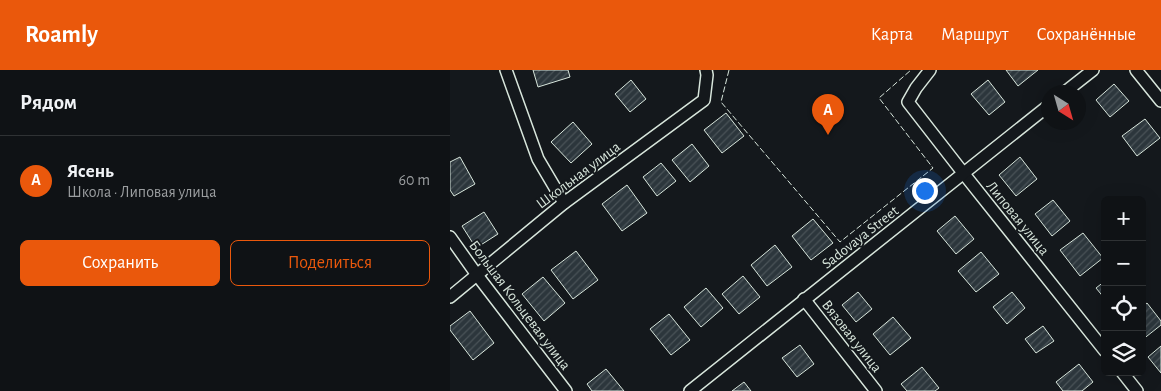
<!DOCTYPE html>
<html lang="ru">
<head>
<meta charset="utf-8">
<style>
	:root { --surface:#0f1215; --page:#181b1e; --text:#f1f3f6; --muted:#9b9ea0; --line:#2f3234; --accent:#ea580c }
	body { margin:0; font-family:"Alegreya Sans",sans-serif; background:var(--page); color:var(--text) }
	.controls { position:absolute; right:15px; bottom:15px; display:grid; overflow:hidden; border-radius:8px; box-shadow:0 5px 20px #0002 }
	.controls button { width:45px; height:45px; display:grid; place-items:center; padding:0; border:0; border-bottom:1px solid var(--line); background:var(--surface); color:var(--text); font:25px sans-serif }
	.compass { position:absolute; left:591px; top:15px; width:45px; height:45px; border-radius:50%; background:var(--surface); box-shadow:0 5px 20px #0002; rotate:143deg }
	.you { position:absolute; left:474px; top:120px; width:18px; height:18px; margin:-12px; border:4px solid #fff; border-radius:50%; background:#1a73e8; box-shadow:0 0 0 8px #1a73e833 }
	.badge { display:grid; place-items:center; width:32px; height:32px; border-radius:50%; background:var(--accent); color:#fff; font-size:16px; font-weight:700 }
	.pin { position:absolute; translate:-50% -41px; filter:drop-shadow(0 1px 2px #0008) }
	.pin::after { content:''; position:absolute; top:26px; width:18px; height:15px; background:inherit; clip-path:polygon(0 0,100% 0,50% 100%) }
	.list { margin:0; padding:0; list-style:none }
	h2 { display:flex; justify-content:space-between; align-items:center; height:65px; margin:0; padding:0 20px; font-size:21px }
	h2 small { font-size:16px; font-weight:400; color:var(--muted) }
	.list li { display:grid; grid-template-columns:32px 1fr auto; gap:15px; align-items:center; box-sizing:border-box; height:90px; padding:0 20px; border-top:1px solid var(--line) }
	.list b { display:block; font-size:19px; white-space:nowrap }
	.list p { margin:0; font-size:16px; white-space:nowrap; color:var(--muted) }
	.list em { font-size:16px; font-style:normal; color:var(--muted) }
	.actions { display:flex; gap:10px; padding:15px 20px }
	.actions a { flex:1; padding:11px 0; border:1px solid var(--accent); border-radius:8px; text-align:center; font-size:18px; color:var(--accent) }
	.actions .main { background:var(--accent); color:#fff }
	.icon { flex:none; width:28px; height:28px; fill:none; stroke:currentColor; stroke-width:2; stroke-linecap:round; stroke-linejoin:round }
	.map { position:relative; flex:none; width:711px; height:321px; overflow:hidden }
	header { display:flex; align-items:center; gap:30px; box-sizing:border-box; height:70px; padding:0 25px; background:var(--accent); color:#fff }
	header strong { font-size:24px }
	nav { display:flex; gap:28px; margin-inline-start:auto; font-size:18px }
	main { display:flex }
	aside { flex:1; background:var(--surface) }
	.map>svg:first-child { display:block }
	.building { fill:url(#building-hatch); stroke:#d8e6dc }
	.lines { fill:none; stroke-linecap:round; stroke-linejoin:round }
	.street-casing { stroke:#d8e6dc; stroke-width:14 }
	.street { stroke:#14181c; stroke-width:11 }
	.fence { stroke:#d8e6dc; stroke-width:1; stroke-dasharray:6 2.5; stroke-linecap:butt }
	.labels { text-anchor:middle; stroke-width:4; stroke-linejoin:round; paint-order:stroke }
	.street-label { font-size:15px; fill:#d8e6dc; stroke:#14181c }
</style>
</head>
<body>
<header>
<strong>Roamly</strong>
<nav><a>Карта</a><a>Маршрут</a><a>Сохранённые</a></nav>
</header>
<main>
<aside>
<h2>Рядом<small></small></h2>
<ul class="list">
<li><span class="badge">A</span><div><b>Ясень</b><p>Школа · Липовая улица</p></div><em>60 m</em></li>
</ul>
<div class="actions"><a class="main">Сохранить</a><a>Поделиться</a></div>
</aside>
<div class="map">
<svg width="711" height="321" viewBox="0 0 711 321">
	<defs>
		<pattern id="building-hatch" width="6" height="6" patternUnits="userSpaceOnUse" patternTransform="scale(1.25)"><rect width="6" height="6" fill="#2c363c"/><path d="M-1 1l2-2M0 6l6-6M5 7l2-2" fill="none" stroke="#4a5358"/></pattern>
	</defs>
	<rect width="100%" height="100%" fill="#14181c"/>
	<g class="building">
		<polygon points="83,0 118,0 120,7 88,17"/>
		<polygon points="556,0 588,0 568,16"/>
		<polygon points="181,10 196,29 180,42 165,24"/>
		<polygon points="538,10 555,32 539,45 521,24"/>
		<polygon points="664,14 679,31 660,47 646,30"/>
		<polygon points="276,43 294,66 272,83 254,60"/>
		<polygon points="695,49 710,68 687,86 672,66"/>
		<polygon points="123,52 142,74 121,93 101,72"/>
		<polygon points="242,74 259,96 240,112 222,90"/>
		<polygon points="10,87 25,114 4,126 0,120 0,92"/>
		<polygon points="570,87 587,109 566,126 549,105"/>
		<polygon points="211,93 226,111 207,126 193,107"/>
		<polygon points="177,115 197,143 172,161 152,134"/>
		<polygon points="603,130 620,151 602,166 585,144"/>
		<polygon points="34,142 48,164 26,178 12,156"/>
		<polygon points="505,146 524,169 506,184 487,161"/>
		<polygon points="363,149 383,173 361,190 342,166"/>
		<polygon points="633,163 653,188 630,206 610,180"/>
		<polygon points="325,175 342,197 317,216 301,195"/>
		<polygon points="126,181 148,210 123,229 101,200"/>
		<polygon points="531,182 549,204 526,222 508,201"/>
		<polygon points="293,206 310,227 289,244 272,224"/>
		<polygon points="93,207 115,233 94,251 72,224"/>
		<polygon points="655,211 655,229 646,218"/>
		<polygon points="256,218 273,238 251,257 234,237"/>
		<polygon points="408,222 422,239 406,252 392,235"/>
		<polygon points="562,222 575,238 557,254 543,237"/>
		<polygon points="697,233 711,251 711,255 692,270 692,237"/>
		<polygon points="20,241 44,273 23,290 0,260 0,256"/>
		<polygon points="219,244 240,270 221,285 200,259"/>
		<polygon points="443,247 461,268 440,285 423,264"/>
		<polygon points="593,256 604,271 586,283 575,269"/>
		<polygon points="350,275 364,294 347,307 332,288"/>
		<polygon points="711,276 711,303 698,287"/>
		<polygon points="629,294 643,312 632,321 613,321 606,312"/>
		<polygon points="472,297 489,318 485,321 457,321 451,314"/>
		<polygon points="156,299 174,321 142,321 137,314"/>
		<polygon points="294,312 301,321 282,321"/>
	</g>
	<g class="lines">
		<defs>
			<g id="street">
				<polyline points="56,0 88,89 114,133"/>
				<polyline points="480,0 466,18 458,32 514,104 655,281"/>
				<polyline points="686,0 711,31"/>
				<polyline points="615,22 643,0"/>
				<polyline points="0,167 27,205 116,321"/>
				<polyline points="0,227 114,133 254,30 257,5 256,0"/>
				<polyline points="354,229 426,321"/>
				<polyline points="672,302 687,321"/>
				<polyline points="240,321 598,36"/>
			</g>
		</defs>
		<use href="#street" class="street-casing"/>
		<use href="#street" class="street"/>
		<polyline class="fence" points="279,0 271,32 390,172 483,98 429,28 461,0"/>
	</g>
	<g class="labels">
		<g class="street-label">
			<text transform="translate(128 105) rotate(-37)" y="5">Школьная улица</text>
			<text transform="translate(568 148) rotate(51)" y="5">Липовая улица</text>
			<text transform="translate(410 167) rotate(-38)" y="5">Sadovaya Street</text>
			<text transform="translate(70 235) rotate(53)" y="5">Большая Кольцевая улица</text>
			<text transform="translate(402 266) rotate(52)" y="5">Вязовая улица</text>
		</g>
	</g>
</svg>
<div class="controls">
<button>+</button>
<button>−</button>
<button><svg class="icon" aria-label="locate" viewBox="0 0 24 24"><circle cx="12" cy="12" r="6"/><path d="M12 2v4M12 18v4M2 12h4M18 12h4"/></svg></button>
<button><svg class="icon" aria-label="layers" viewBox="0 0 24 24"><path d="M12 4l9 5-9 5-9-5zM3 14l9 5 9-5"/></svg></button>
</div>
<svg class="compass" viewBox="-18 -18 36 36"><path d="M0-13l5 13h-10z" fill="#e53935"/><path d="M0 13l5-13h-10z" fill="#9b9ea0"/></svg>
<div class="you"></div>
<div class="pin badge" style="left:378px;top:65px">A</div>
</div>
</main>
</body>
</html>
